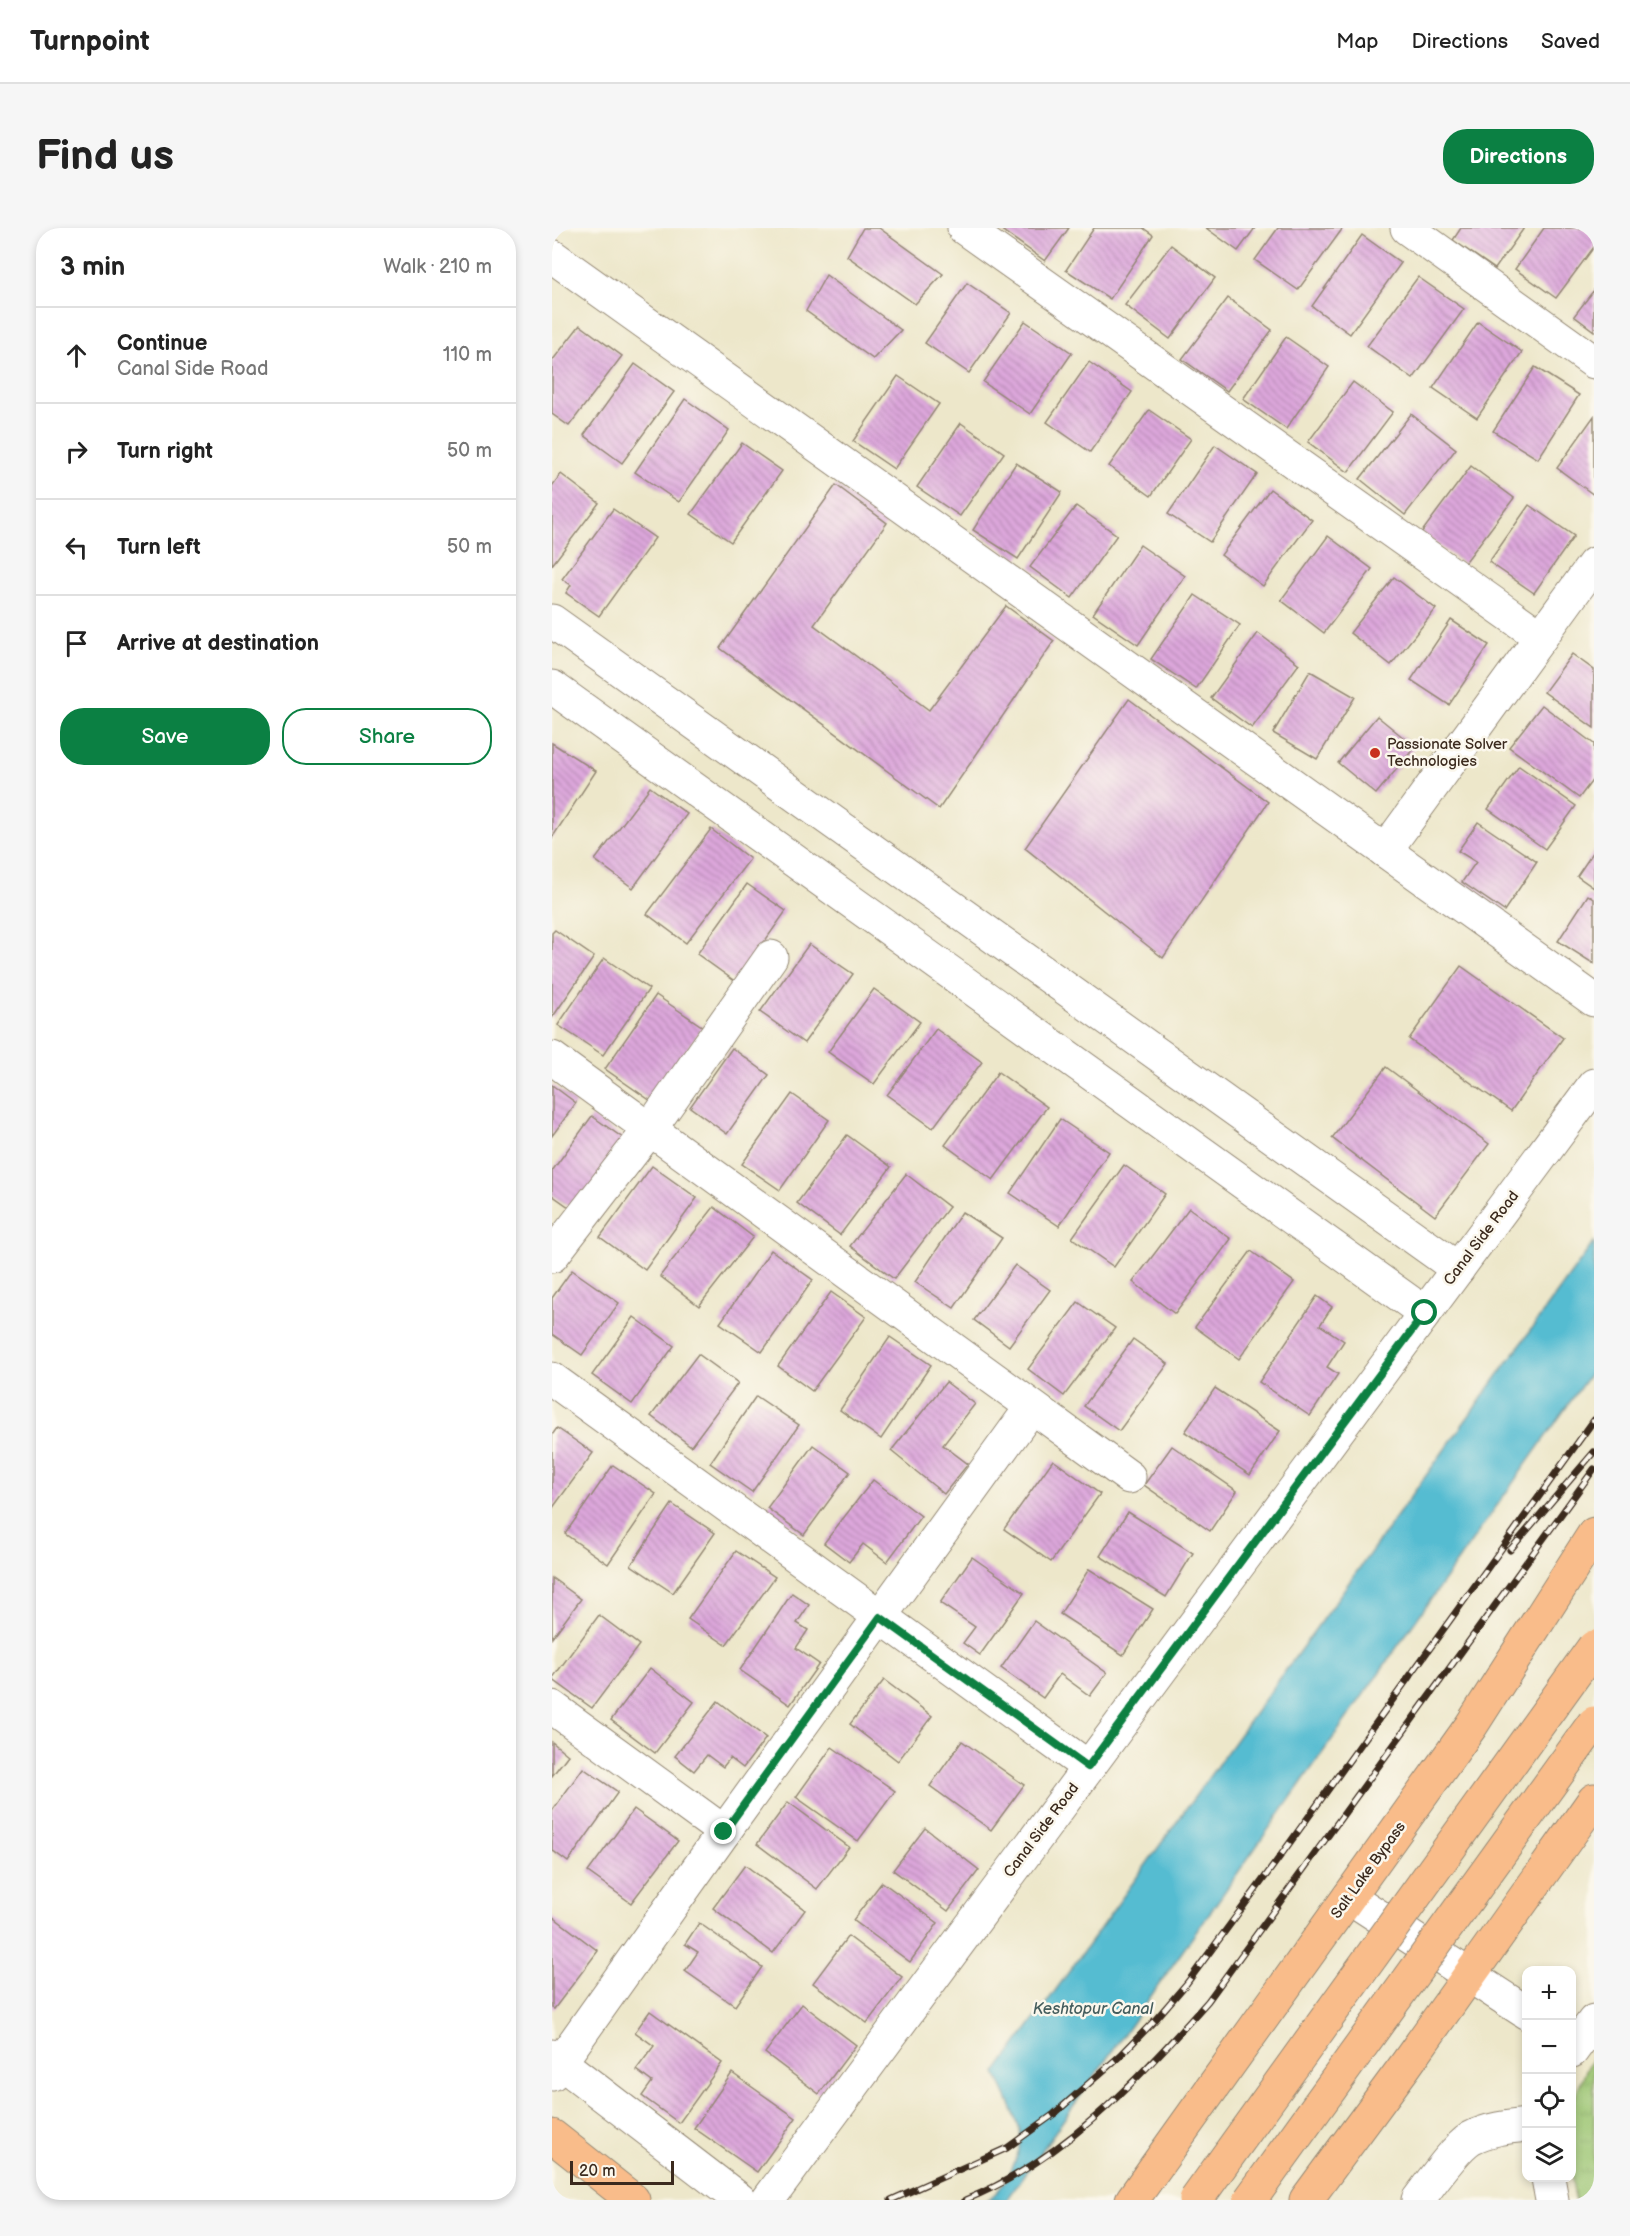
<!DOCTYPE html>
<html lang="en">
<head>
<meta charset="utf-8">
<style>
	:root { --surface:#fff; --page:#f6f6f6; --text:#222; --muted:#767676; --line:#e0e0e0; --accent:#0b8043 }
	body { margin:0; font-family:"Balsamiq Sans",sans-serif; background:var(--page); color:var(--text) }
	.controls { position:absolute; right:18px; bottom:18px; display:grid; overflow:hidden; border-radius:12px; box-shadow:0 3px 9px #0003 }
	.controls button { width:54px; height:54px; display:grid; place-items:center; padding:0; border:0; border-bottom:2px solid var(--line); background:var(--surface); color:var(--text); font:30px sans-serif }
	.scale { position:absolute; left:18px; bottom:15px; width:104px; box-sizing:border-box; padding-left:6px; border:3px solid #3b2a1e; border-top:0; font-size:16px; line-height:21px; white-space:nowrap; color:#3b2a1e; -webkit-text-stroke:4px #fbf7ec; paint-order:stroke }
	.stop { position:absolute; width:18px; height:18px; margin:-14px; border:4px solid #0b8043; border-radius:50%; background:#fff }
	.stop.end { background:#0b8043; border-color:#fff; box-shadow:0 2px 6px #0008 }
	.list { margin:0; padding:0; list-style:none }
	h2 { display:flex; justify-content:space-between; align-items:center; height:78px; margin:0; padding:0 24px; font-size:26px }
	h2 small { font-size:20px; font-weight:400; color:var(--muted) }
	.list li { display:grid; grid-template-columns:39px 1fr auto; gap:18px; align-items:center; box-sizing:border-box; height:96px; padding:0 24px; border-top:2px solid var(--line) }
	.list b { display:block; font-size:22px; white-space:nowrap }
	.list p { margin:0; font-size:20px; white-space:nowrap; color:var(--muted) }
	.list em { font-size:20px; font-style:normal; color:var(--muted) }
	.actions { display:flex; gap:12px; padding:18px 24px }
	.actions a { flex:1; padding:14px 0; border:2px solid var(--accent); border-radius:24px; text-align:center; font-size:21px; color:var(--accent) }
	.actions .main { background:var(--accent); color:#fff }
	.icon { flex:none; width:33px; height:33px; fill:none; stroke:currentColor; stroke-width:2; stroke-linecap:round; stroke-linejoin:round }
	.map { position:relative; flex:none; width:1042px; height:1972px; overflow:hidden; border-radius:24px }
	header { display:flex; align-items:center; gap:36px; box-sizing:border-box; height:84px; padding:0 30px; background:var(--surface); border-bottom:2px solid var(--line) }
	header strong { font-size:28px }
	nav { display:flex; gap:33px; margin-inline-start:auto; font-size:21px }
	.intro { display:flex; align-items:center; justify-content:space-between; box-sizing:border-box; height:144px; padding:0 36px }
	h1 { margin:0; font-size:42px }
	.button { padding:15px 27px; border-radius:24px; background:var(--accent); color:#fff; font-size:21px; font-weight:700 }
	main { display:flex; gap:36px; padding:0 36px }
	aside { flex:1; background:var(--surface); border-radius:24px; box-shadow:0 3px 9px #0003 }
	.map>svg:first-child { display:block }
	.grass { fill:url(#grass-tufts); stroke:#6b7848; stroke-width:1.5 }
	.water { fill:#54bcd1; stroke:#487378; stroke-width:1.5 }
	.building { fill:url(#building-back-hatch) }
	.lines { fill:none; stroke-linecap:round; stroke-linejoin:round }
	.minor-casing { stroke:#948874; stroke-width:35 }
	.major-casing { stroke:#948874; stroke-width:35 }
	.minor { stroke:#fff; stroke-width:33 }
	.major { stroke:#f9bc8a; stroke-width:33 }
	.rail-casing { stroke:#3b2a1e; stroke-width:7 }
	.rail { stroke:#fbf7ec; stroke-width:4.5; stroke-dasharray:14; stroke-linecap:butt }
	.major-bridge-casing { stroke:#948874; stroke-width:35; stroke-linecap:butt }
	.major-bridge { stroke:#f9bc8a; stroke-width:33 }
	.route { stroke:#0b8043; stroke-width:8 }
	.poi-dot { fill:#c8321e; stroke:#fbf7ec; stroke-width:2 }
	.labels { text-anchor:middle; stroke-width:5; stroke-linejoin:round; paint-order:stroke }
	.poi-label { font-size:15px; fill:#3b2a1e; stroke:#fbf7ec; text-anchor:start }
	.street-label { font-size:15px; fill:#3b2a1e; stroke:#fbf7ec }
	.water-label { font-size:16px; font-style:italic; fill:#445d5d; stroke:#fbf7ec }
</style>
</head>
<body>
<header>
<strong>Turnpoint</strong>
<nav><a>Map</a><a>Directions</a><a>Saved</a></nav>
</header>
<div class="intro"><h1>Find us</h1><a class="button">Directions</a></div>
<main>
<aside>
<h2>3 min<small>Walk · 210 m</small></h2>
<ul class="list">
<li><svg class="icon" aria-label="ahead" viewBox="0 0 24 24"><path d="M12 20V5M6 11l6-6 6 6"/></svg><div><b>Continue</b><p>Canal Side Road</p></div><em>110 m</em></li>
<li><svg class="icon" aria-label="right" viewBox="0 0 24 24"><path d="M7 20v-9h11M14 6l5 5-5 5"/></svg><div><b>Turn right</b></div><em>50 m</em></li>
<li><svg class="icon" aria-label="left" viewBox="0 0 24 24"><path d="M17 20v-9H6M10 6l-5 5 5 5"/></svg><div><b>Turn left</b></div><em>50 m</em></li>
<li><svg class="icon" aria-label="arrive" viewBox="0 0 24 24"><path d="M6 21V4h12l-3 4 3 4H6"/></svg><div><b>Arrive at destination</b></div></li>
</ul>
<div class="actions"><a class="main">Save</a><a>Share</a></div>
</aside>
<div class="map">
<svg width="1042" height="1972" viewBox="0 0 1042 1972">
	<defs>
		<pattern id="grass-tufts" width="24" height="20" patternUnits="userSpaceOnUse" patternTransform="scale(1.5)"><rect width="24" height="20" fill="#9bc572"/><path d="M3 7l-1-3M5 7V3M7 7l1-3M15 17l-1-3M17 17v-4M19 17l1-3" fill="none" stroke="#86a962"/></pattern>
		<pattern id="building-back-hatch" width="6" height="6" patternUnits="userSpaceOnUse" patternTransform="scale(1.5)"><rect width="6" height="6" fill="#dda7dc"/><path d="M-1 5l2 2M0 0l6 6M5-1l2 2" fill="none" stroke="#b488b2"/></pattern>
	</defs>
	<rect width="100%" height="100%" fill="#fbf7ec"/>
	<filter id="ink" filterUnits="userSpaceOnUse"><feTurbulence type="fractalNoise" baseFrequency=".0167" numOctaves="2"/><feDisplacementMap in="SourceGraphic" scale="12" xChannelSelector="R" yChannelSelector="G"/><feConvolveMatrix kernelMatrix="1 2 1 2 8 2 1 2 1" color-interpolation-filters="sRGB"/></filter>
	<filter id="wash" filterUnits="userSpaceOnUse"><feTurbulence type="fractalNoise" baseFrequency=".008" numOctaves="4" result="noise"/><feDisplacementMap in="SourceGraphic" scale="24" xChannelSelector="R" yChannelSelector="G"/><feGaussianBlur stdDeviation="1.35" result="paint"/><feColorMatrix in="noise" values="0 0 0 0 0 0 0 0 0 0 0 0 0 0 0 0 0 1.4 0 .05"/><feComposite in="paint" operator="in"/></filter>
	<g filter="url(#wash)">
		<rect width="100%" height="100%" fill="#ede7ca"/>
		<path class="grass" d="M1042,1827V1972H1024C1018,1955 1016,1899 1020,1879C1025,1860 1033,1844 1042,1827Z"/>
		<path class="water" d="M1042,1014V1140L455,1972H434C452,1964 472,1923 468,1903C463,1884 452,1864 444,1845Z"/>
		<g id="blocks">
			<g class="building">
				<polygon points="311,0 327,0 391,46 363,76 295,28"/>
				<polygon points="453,0 517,0 493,33 451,3"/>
				<polygon points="542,0 591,0 601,7 558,71 514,42"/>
				<polygon points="654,0 703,0 686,23"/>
				<polygon points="726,0 791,0 746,62 703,32"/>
				<polygon points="909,0 972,0 943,41 901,12"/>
				<polygon points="992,0 1032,0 1042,7 1042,19 1004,70 963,41"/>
				<polygon points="810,7 849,35 798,106 760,78"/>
				<polygon points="619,17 663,50 618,111 573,77"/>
				<polygon points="274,47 349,102 321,131 254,83"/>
				<polygon points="866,49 912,81 861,151 815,118"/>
				<polygon points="415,55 459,85 417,145 373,115"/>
				<polygon points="1042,62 1042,103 1022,88"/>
				<polygon points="676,70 720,102 675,163 630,131"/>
				<polygon points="473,93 520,125 478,186 431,154"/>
				<polygon points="926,94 970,124 925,190 881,160"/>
				<polygon points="28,97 70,128 17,198 0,186 0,133"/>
				<polygon points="734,109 777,139 734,201 691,171"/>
				<polygon points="537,134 580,164 538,224 495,194"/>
				<polygon points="83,136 122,164 70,235 32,207"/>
				<polygon points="983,139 1027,167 986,231 941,203"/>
				<polygon points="346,148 387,176 342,241 301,213"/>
				<polygon points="801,154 841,184 796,244 756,214"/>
				<polygon points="133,171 177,202 127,274 83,244"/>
				<polygon points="597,182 639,211 599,268 557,238"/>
				<polygon points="859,186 904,221 853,287 808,251"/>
				<polygon points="1042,188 1042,267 1005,240"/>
				<polygon points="409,195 452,225 408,288 365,259"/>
				<polygon points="190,215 230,243 179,314 139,286"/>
				<polygon points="663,217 705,246 658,314 616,286"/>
				<polygon points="464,235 510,264 466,331 421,302"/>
				<polygon points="919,238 962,270 912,336 869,305"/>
				<polygon points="9,246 47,275 0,337 0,258"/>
				<polygon points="284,257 335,295 262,397 377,482 454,378 502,413 387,581 168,420"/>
				<polygon points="718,261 760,292 711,358 669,327"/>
				<polygon points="977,277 1022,308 982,365 937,334"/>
				<polygon points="524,278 565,307 520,370 478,339"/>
				<polygon points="61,281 103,310 47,388 14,365 19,357 10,351"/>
				<polygon points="776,308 820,341 772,405 729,372"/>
				<polygon points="588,317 633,348 586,417 541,386"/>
				<polygon points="842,349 884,381 839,437 798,405"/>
				<polygon points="643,367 688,397 644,461 599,431"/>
				<polygon points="899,392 937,417 897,477 859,452"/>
				<polygon points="706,405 747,436 700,500 659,470"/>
				<polygon points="1020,426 1042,442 1042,500 992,464"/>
				<polygon points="758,443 803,469 765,531 721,505"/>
				<polygon points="577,471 716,574 611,730 473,620"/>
				<polygon points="990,477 1042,516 1042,550 1027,570 957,519"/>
				<polygon points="825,488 863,519 824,566 786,535"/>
				<polygon points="0,515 44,543 0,610"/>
				<polygon points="967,538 1024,578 993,621 936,581"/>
				<polygon points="98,559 135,586 81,660 43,632"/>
				<polygon points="926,594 985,634 952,683 910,654 924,634 906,623"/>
				<polygon points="159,601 198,631 134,715 95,686"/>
				<polygon points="1042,623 1042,660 1025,648"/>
				<polygon points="195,656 234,683 184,754 145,726"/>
				<polygon points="1036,667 1042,671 1042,736 1006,713"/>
				<polygon points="3,702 42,729 0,790 0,705"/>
				<polygon points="257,716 301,746 252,815 208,784"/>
				<polygon points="52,730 97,761 51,827 6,797"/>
				<polygon points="909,738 1011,810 959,883 857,811"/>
				<polygon points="322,761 368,794 322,856 276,824"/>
				<polygon points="104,767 151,799 99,873 53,841"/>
				<polygon points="384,801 430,834 381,900 335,867"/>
				<polygon points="180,820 217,847 175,906 138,879"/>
				<polygon points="834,839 937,916 883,988 780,910"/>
				<polygon points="446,844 495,879 441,952 393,917"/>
				<polygon points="0,857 24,875 0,908"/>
				<polygon points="240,866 277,892 228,962 190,936"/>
				<polygon points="40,888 75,913 24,984 0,967 0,943"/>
				<polygon points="508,891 557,924 507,998 458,965"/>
				<polygon points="295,907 339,939 288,1007 245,975"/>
				<polygon points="572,937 613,966 562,1039 520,1010"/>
				<polygon points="100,938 145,970 93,1042 48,1009"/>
				<polygon points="354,946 397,979 342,1051 298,1018"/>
				<polygon points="162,979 201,1009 147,1078 108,1048"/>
				<polygon points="637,980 679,1011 623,1086 581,1054"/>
				<polygon points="410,984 450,1010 402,1080 363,1054"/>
				<polygon points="219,1022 261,1052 210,1124 168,1095"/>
				<polygon points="699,1023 742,1054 687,1131 643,1099"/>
				<polygon points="463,1037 498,1062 457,1118 422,1092"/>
				<polygon points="20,1042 67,1075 30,1127 0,1106 0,1070"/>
				<polygon points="279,1064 314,1089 260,1163 226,1138"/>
				<polygon points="765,1068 780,1079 768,1097 792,1113 775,1139 786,1146 758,1188 707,1154"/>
				<polygon points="526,1074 563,1100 512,1168 476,1141"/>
				<polygon points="82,1089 122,1118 80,1176 40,1147"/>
				<polygon points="338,1109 379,1137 329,1211 288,1182"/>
				<polygon points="581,1111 616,1136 567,1203 532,1178"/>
				<polygon points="146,1126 186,1155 139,1218 99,1188"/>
				<polygon points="394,1154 423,1176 391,1217 416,1236 392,1266 339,1223"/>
				<polygon points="663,1160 728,1203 698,1247 633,1204"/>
				<polygon points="204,1168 247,1197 200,1264 158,1235"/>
				<polygon points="5,1200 41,1225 0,1281 0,1207"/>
				<polygon points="261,1217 298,1244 252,1307 215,1280"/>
				<polygon points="620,1218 685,1263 658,1303 592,1257"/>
				<polygon points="501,1232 548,1266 499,1334 452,1301"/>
				<polygon points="61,1237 104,1266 56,1336 13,1306"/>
				<polygon points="321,1252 369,1288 335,1334 311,1316 297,1334 272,1315"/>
				<polygon points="120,1276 163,1305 121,1365 79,1337"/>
				<polygon points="576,1284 641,1325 614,1369 548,1328"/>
				<polygon points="184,1323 223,1349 174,1417 136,1391"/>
				<polygon points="420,1329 472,1365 428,1427 411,1415 423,1399 388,1375"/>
				<polygon points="537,1341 601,1381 571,1427 508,1386"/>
				<polygon points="0,1350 29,1371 0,1410"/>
				<polygon points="240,1365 257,1377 245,1395 256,1402 244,1420 267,1436 238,1477 188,1442"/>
				<polygon points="47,1387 87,1417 40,1480 0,1451"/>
				<polygon points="482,1393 555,1445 538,1468 508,1446 491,1470 449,1440"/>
				<polygon points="98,1440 142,1474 103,1525 59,1492"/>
				<polygon points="332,1452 380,1488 346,1533 298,1496"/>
				<polygon points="166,1473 214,1510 191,1540 178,1530 171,1539 155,1527 142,1543 123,1528"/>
				<polygon points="410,1513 472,1557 439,1602 378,1558"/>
				<polygon points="0,1514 16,1527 0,1548"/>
				<polygon points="280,1519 343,1563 306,1613 244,1569"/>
				<polygon points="31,1540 66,1564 16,1634 0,1622 0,1583"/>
				<polygon points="236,1574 297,1619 265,1661 205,1616"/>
				<polygon points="82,1581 126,1613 79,1675 36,1644"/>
				<polygon points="373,1600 427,1642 396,1683 341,1642"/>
				<polygon points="193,1637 253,1682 221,1725 161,1680"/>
				<polygon points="330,1654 386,1695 358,1734 301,1692"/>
				<polygon points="0,1688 46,1723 2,1781 0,1780"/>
				<polygon points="147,1695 210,1739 183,1778 133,1743 146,1724 133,1716"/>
				<polygon points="296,1708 350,1749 315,1795 261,1755"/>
				<polygon points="250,1776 304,1817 267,1866 213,1825"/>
				<polygon points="98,1783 170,1835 127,1895 90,1868 100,1854 84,1842 102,1818 83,1804"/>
				<polygon points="180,1845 244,1890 205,1944 142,1900"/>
			</g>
		</g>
	</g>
	<g filter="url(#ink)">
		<use href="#blocks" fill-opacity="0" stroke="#948874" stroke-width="1.5"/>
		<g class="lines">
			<defs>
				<g id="minor">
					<polyline points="412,0 989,409"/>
					<polyline points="855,0 1042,134"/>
					<polyline points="0,28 1042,772"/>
					<polyline points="0,393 906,1041"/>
					<polyline points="0,459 873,1085"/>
					<polyline points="833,623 1042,336"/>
					<polyline points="0,830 577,1249"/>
					<polyline points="0,1028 98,901 219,729"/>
					<polyline points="0,1151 536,1539"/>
					<polyline points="0,1479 172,1604"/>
					<polyline points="797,1669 975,1785"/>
					<polyline points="1020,1823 1042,1793"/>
					<polyline points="0,1828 188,1972"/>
					<polyline points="0,1846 172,1604 479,1180"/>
					<polyline points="996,1950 1000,1972"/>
					<polyline points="216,1972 1042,857"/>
					<path d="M866,1972C878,1956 903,1920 919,1910C936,1901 956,1899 975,1897"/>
				</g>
				<g id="major">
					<polyline points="0,1908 81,1972"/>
					<polyline points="580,1972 919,1498 1042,1306"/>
					<polyline points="754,1972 853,1838 1042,1572"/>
				</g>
			</defs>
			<use href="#minor" class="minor-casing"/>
			<use href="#major" class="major-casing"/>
			<use href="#minor" class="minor"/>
			<use href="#major" class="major"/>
			<defs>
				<g id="rail">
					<polyline points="958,1322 1042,1224"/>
					<polyline points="339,1972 455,1920 502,1886 569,1827 604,1791 635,1755 724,1634 1042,1192"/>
					<path d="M413,1972C511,1933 587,1851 656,1773L1042,1241"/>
				</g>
			</defs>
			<use href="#rail" class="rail-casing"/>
			<use href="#rail" class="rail"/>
			<defs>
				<g id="major-bridge">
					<polyline points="644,1972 1042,1419"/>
					<polyline points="698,1972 1042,1495"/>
				</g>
			</defs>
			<use href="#major-bridge" class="major-bridge-casing"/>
			<use href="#major-bridge" class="major-bridge"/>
		</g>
	</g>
	<g class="lines" filter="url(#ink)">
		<polyline class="route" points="172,1604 328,1389 536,1539 873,1085"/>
	</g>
	<circle class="poi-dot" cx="823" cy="525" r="6"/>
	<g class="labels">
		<g class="poi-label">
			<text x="835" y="521">Passionate Solver<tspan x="835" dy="17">Technologies</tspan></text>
		</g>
		<g class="street-label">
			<text transform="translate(929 1010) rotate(-53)" y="5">Canal Side Road</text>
			<text transform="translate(489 1602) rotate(-53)" y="5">Canal Side Road</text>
			<text transform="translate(816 1642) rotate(-54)" y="5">Salt Lake Bypass</text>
		</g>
		<g class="water-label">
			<text x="541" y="1786">Keshtopur Canal</text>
		</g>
	</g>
</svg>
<div class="controls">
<button>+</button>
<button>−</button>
<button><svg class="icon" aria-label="locate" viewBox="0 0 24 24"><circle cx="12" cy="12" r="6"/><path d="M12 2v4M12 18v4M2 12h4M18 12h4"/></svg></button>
<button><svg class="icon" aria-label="layers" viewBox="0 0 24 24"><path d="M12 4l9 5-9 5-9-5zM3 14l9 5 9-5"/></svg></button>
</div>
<div class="scale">20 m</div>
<div class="stop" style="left:873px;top:1085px"></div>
<div class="stop end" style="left:172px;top:1604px"></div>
</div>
</main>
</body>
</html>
